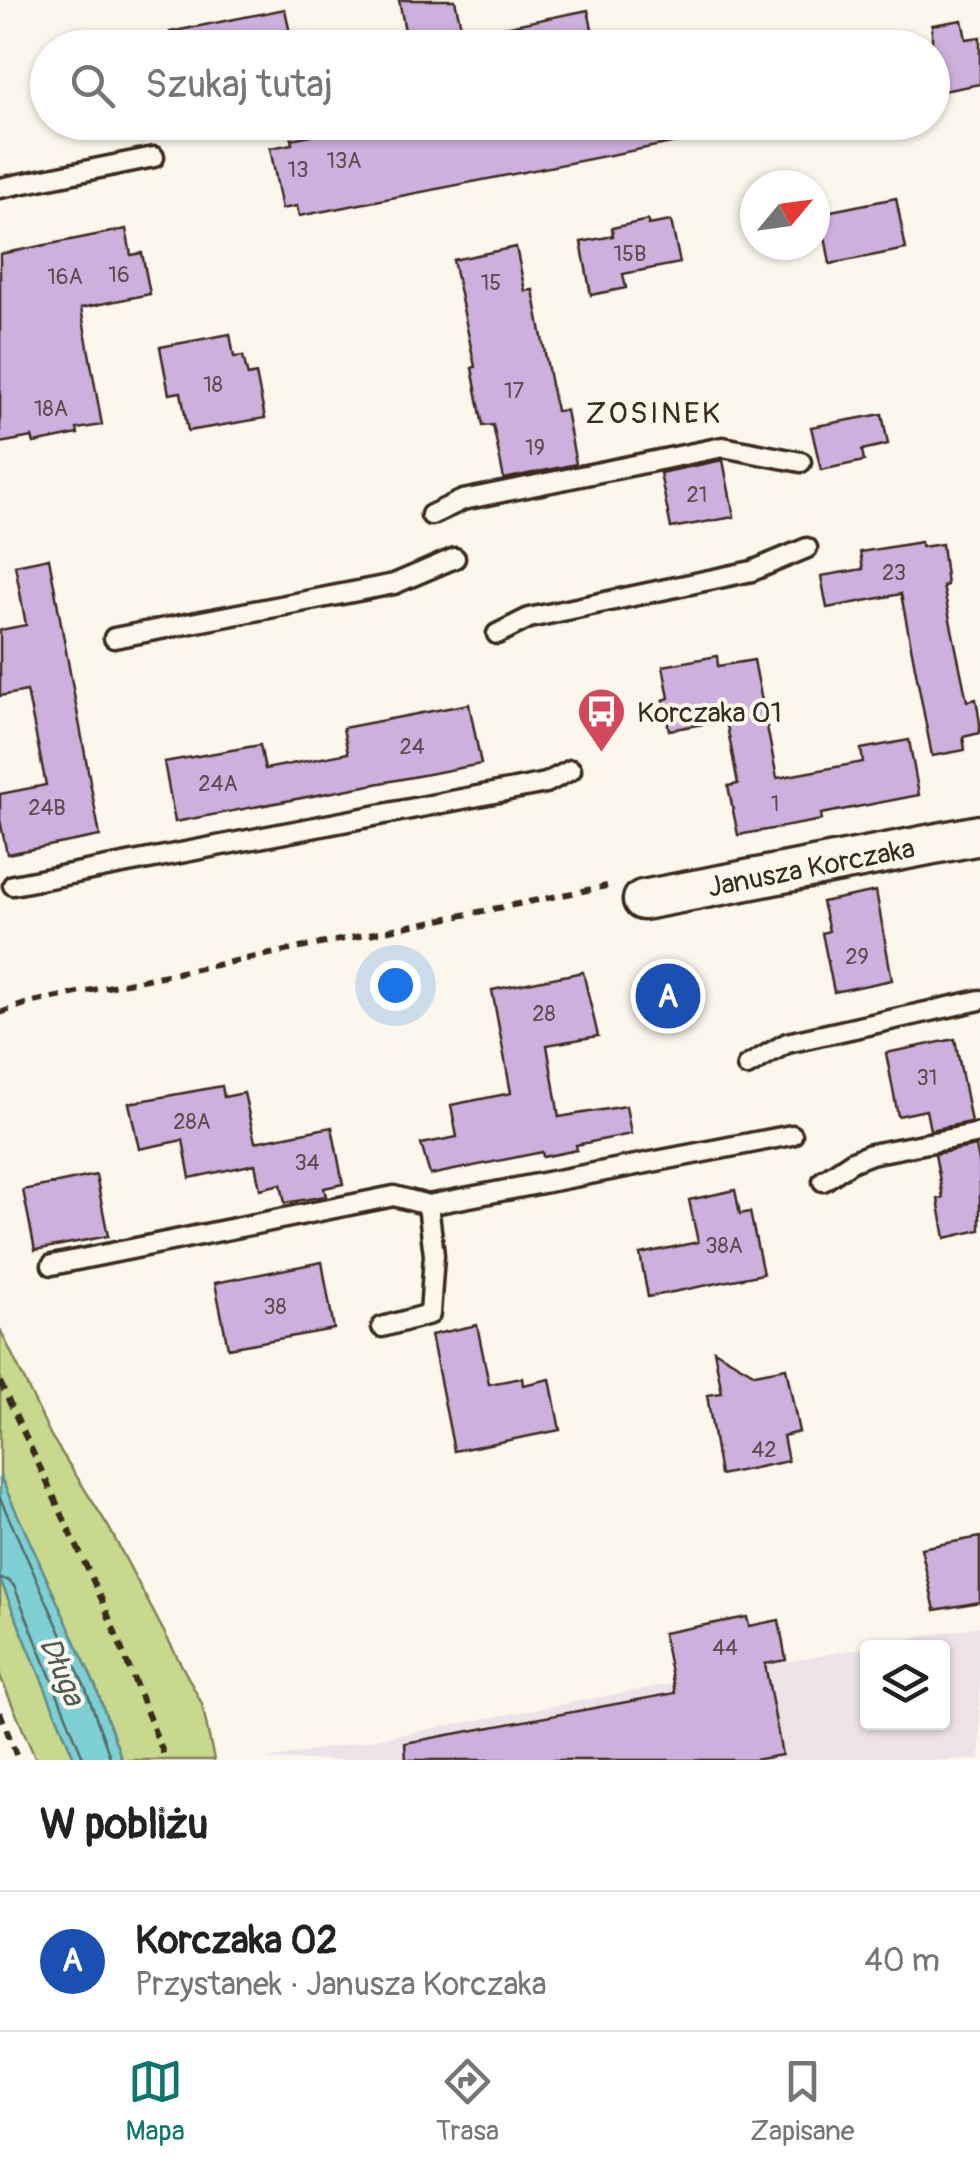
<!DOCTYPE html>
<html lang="pl">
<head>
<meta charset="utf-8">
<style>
	:root { --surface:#fff; --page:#f6f6f6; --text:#222; --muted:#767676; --line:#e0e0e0; --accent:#0f766e }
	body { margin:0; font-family:Pangolin,sans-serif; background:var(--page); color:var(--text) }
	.controls { position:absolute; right:30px; bottom:30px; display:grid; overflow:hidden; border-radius:10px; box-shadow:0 2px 8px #0004 }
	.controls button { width:90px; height:90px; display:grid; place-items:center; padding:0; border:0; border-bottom:2px solid var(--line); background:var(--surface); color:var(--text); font:50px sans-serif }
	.compass { position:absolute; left:740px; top:170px; width:90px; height:90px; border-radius:50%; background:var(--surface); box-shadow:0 2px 8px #0004; rotate:61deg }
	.you { position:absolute; left:395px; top:985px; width:35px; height:35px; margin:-25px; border:8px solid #fff; border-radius:50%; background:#1a73e8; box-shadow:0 0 0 15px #1a73e833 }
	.badge { display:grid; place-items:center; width:65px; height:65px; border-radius:50%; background:var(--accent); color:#fff; font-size:32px; font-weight:700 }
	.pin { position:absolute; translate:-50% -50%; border:5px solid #fff; box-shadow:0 2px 10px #0006 }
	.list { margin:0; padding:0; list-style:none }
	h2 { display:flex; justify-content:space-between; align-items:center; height:130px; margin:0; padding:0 40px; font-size:42px }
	h2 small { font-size:32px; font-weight:400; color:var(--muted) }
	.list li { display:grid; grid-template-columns:65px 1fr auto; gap:30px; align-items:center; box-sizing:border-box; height:140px; padding:0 40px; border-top:2px solid var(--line) }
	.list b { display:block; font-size:38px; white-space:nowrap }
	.list p { margin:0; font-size:32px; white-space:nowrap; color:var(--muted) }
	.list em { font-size:32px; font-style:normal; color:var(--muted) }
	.icon { flex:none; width:55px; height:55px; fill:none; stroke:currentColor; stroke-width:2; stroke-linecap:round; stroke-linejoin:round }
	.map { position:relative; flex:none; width:980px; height:1760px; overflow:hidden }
	.search { position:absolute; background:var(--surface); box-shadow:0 2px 8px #0004; left:30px; right:30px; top:30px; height:110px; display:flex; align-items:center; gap:25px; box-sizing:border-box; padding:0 35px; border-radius:55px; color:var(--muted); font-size:38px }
	.sheet { height:270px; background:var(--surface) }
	nav { display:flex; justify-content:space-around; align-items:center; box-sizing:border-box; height:140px; border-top:2px solid var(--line); background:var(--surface); font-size:28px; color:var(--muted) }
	nav a { display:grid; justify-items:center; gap:5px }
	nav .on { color:var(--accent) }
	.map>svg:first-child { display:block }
	.built { fill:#ede2e8; fill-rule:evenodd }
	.green { fill:#c8d98e; stroke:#828256; stroke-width:2.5 }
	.water { fill:#7fd0d5; stroke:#648e8c; stroke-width:2.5 }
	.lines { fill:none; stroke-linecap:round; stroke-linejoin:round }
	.shore { stroke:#566c67; stroke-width:2.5 }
	.building { fill:#cdb0dd; stroke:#3b2a1e; stroke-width:2.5 }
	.service-casing { stroke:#3b2a1e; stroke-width:25 }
	.minor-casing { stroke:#3b2a1e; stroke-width:45 }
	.path { stroke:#3b2a1e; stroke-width:6; stroke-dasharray:10 8; stroke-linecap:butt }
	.service { stroke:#fbf7ec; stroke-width:18 }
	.minor { stroke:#fbf7ec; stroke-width:38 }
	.labels { text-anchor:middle; stroke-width:8; stroke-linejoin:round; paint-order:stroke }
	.number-label { font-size:22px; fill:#604c4e }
	.poi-label { font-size:28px; fill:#3b2a1e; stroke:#fbf7ec; text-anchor:start }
	.street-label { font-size:28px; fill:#3b2a1e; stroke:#fbf7ec }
	.neighbourhood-label { font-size:30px; letter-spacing:2.5px; fill:#3b2a1e; stroke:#fbf7ec }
	.water-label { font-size:30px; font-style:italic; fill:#4f5c55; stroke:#fbf7ec }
</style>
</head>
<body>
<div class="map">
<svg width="980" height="1760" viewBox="0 0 980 1760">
	<rect width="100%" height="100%" fill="#fbf7ec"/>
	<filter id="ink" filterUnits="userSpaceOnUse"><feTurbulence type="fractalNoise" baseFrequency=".01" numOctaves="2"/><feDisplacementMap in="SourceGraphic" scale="20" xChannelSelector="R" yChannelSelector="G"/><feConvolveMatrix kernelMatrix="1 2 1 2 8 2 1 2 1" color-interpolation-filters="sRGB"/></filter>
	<g filter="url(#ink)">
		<path class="built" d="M980,1626V1760H264ZM868,1648H942V1722H868Z"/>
		<g class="green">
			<polygon points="0,1329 51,1436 108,1526 202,1704 214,1760 122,1760 95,1685 0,1476"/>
			<polygon points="0,1579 75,1760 36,1760 0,1676"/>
		</g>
		<polygon class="water" points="0,1476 95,1685 122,1760 75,1760 0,1579"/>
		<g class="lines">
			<g class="shore">
				<polyline points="0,1498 86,1689 111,1760"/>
				<polyline points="0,1579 8,1580 14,1586 84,1760"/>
			</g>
		</g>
		<g class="building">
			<polygon points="399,0 455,0 462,31 407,41"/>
			<polygon points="285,9 293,48 172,48 170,32"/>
			<polygon points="588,10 596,48 481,48 480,32"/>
			<polygon points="962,20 966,39 980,37 980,84 932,93 932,25"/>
			<polygon points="377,122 408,122 410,136 481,122 696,122 697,138 299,216 297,206 282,209 270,148 292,144 291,139"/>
			<polygon points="896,198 906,249 830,264 821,213"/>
			<polygon points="648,220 648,225 671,221 680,263 623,274 626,288 591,295 581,242 613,236 612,228"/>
			<polygon points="126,229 131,255 142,253 150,294 81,308 102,425 77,429 78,434 34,443 32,437 0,443 0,254"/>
			<polygon points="516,247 525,291 533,290 556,411 566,410 576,464 504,479 493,425 483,426 472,368 475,367 453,260"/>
			<polygon points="230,334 234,357 243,356 248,376 256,374 265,418 188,431 181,392 169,394 160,347"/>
			<polygon points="882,414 888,444 862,450 864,461 821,470 811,427"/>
			<polygon points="723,460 734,517 671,528 660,473"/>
			<polygon points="921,542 922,547 942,544 947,585 943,586 967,701 976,699 980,723 980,733 963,737 965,750 932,756 901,594 827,608 821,576 863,569 860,552"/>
			<polygon points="49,558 100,836 7,854 0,820 0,794 46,785 27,691 0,696 0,630 26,625 15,565"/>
			<polygon points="717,656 718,666 754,660 777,778 863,762 861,749 909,740 919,795 821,814 822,820 738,835 728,786 738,784 726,720 669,730 663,700 669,698 663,666"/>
			<polygon points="469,704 481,764 175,822 164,762 260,745 265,769 348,753 343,728"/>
			<polygon points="876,891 892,980 834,992 822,933 829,931 822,902"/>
			<polygon points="583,972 598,1036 547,1045 559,1117 626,1106 631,1134 576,1145 577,1150 543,1157 542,1152 430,1175 421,1144 457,1137 451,1105 511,1093 492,990"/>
			<polygon points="955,1039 971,1122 930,1130 926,1110 898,1116 886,1053"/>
			<polygon points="222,1086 224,1097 244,1093 255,1142 332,1127 343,1184 324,1188 326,1196 285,1203 281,1184 260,1189 255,1164 190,1178 183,1140 139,1149 129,1103"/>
			<polygon points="976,1146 980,1166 980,1230 945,1238 938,1199 943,1198 935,1154"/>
			<polygon points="96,1175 108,1236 35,1250 23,1190"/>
			<polygon points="735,1190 740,1214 750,1212 763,1274 648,1297 640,1254 698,1242 689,1200"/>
			<polygon points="322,1262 334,1329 228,1348 215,1283"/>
			<polygon points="477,1325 489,1384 522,1378 523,1385 550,1379 560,1430 454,1451 431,1335"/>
			<polygon points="714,1350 755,1374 786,1368 799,1432 783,1436 788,1461 720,1475 707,1395 722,1393"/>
			<polygon points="980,1537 980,1602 935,1610 921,1548"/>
			<polygon points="747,1617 749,1626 779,1620 786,1660 765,1664 782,1755 754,1760 406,1760 405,1743 675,1693 663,1633"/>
		</g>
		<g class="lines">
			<defs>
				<g id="service">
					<polyline points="0,188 154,157"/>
					<polyline points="431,515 463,500 723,447 801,462"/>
					<polyline points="497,634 529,618 752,571 807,548"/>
					<polyline points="114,638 394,584 455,558"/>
					<polyline points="13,885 546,783 571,770"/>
					<polyline points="747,1066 787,1043 980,1000"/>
					<polyline points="823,1181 853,1161 871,1154 980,1133"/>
					<polyline points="52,1265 394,1196 428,1205 792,1135"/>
					<polyline points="382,1327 430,1314 434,1255 428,1205"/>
				</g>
				<polyline id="minor" points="643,900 980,835"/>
			</defs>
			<use href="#service" class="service-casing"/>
			<use href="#minor" class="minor-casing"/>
			<g class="path">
				<polyline points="0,1013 28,1003 607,886"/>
				<polyline points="0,1382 102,1600 166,1760"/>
				<polyline points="0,1712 18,1760"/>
			</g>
			<use href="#service" class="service"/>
			<use href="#minor" class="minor"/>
		</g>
	</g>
	<defs>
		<symbol id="bus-pin" viewBox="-11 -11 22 30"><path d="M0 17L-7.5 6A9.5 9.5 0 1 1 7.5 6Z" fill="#d1495b" stroke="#fbf7ec"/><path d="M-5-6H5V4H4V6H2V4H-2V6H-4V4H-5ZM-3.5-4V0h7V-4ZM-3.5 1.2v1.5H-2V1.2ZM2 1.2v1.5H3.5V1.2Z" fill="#fff"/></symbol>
	</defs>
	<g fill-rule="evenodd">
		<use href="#bus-pin" x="574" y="684" width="55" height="75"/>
	</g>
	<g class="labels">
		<g class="number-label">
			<text x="344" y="168">13A</text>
			<text x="298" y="177">13</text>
			<text x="630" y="261">15B</text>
			<text x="119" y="282">16</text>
			<text x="65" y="284">16A</text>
			<text x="491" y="290">15</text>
			<text x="213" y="392">18</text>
			<text x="514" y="398">17</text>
			<text x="51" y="416">18A</text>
			<text x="535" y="455">19</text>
			<text x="697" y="502">21</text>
			<text x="894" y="580">23</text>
			<text x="412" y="754">24</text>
			<text x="218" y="791">24A</text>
			<text x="775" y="811">1</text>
			<text x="47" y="815">24B</text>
			<text x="857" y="964">29</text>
			<text x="544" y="1021">28</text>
			<text x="927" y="1085">31</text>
			<text x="192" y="1129">28A</text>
			<text x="307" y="1170">34</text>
			<text x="724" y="1253">38A</text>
			<text x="275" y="1314">38</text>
			<text x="764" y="1457">42</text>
			<text x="725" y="1655">44</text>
		</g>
		<g class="poi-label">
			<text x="637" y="722">Korczaka 01</text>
		</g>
		<g class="street-label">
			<text transform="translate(811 867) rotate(-11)" y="10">Janusza Korczaka</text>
		</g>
		<g class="neighbourhood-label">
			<text x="654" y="423">ZOSINEK</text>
		</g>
		<g class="water-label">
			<text transform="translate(62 1671) rotate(67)" y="10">Długa</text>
		</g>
	</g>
</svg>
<div class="controls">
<button><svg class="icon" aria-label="layers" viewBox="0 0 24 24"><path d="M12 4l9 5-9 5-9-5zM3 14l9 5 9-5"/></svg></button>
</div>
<svg class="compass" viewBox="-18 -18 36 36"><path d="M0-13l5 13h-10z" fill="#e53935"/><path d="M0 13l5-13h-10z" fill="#767676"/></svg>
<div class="you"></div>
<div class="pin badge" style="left:668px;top:996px;background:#1a4fb4">A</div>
<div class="search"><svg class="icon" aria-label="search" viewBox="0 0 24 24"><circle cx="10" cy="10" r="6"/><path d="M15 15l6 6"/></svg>Szukaj tutaj</div>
</div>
<section class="sheet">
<h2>W pobliżu<small></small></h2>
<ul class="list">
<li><span class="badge" style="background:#1a4fb4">A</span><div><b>Korczaka 02</b><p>Przystanek · Janusza Korczaka</p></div><em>40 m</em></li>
</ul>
</section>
<nav>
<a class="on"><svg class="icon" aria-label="map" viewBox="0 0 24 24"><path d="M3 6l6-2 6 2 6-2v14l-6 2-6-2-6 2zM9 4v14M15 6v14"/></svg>Mapa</a>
<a><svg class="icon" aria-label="directions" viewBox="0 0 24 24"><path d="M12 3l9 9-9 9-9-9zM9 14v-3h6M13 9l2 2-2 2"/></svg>Trasa</a>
<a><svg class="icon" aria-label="saved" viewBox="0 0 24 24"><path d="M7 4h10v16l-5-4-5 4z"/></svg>Zapisane</a>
</nav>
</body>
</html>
